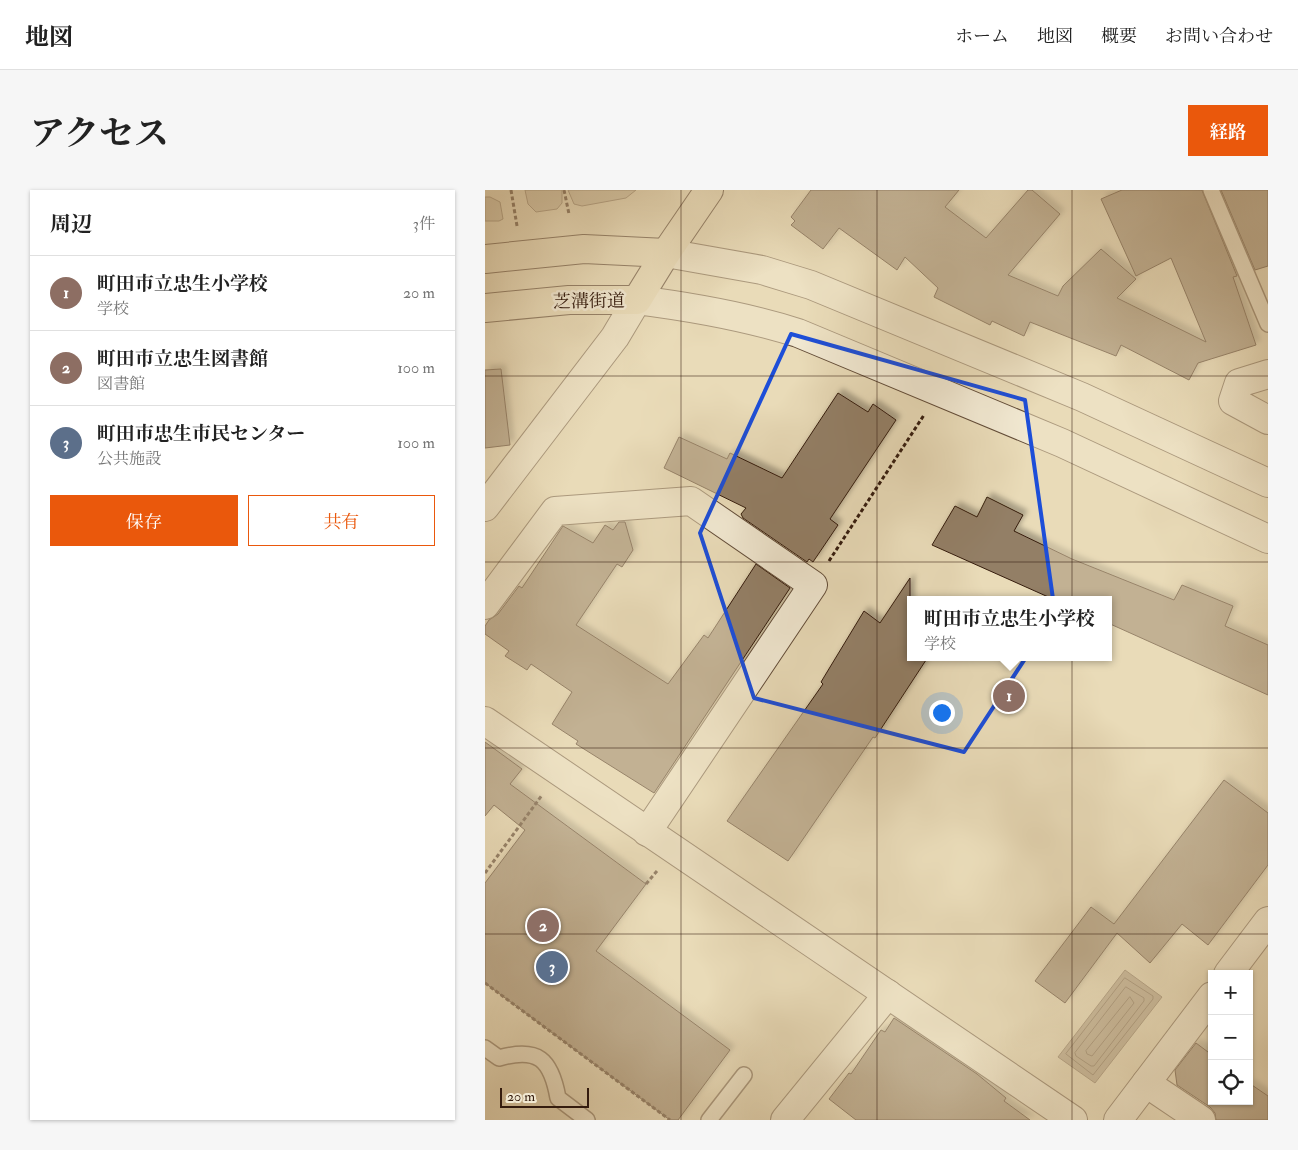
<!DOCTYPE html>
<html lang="ja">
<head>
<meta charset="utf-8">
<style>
	:root { --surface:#fff; --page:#f6f6f6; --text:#222; --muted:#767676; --line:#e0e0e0; --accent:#ea580c }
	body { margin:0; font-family:"IM FELL Double Pica","Noto Serif JP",serif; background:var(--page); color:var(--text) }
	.controls { position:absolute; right:15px; bottom:15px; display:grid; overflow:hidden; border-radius:0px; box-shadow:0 1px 4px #0004 }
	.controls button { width:45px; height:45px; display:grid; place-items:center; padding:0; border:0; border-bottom:1px solid var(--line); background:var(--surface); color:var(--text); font:25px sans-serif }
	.scale { position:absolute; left:15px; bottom:12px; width:89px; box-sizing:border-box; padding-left:5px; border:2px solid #351c0e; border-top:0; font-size:14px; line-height:18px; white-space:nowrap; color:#351c0e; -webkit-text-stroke:4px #f1e8d1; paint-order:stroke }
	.you { position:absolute; left:456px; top:522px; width:18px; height:18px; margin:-12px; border:4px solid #fff; border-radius:50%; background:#1a73e8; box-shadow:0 0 0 8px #1a73e833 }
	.badge { display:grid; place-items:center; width:32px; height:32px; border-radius:50%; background:var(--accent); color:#fff; font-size:16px; font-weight:700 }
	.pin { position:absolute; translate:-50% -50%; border:2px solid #fff; box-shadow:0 1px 5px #0006 }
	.popup { position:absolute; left:422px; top:406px; width:205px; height:65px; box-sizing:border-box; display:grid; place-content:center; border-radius:0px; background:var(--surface); filter:drop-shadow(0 1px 4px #0005); font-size:16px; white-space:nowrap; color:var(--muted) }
	.popup b { font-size:19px; color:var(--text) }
	.popup::after { content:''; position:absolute; left:50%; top:100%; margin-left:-10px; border:10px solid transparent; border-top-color:var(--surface) }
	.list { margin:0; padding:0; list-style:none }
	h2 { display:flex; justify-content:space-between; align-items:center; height:65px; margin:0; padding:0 20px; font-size:21px }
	h2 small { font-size:16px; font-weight:400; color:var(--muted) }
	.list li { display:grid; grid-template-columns:32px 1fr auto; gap:15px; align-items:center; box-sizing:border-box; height:75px; padding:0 20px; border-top:1px solid var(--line) }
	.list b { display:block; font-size:19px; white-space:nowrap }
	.list p { margin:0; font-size:16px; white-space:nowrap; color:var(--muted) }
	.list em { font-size:16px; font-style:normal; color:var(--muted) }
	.actions { display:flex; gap:10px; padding:15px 20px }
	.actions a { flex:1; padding:11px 0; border:1px solid var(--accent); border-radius:0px; text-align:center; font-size:18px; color:var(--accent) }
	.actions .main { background:var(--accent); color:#fff }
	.icon { flex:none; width:28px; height:28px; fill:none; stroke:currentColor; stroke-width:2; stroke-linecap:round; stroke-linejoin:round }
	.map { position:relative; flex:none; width:783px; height:930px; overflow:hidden; border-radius:0px }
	header { display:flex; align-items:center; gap:30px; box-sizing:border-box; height:70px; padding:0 25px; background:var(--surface); border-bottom:1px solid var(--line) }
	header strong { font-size:24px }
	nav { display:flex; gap:28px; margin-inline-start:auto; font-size:18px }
	.intro { display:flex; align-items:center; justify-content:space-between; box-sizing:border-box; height:120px; padding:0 30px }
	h1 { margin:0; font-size:35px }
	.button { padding:12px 22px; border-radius:0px; background:var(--accent); color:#fff; font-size:18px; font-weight:700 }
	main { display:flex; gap:30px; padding:0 30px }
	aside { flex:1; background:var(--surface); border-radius:0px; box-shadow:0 1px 4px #0004 }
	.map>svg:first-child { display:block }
	.green { fill:#cabb9b; stroke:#806c54 }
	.water { fill:#ac9a7e; stroke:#7c6851 }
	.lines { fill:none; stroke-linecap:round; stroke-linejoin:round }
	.shore { stroke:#705b46; stroke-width:1 }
	.building { fill:#937f66; stroke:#351c0e; filter:url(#shadow) }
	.service-casing { stroke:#624c38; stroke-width:18 }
	.minor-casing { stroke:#624c38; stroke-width:30 }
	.tertiary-casing { stroke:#624c38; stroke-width:30 }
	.primary-casing { stroke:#351c0e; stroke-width:30 }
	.path { stroke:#351c0e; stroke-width:3; stroke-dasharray:4 2.5; stroke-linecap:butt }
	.service { stroke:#f1e8d1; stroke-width:15 }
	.minor { stroke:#f1e8d1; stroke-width:28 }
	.tertiary { stroke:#f1e8d1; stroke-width:28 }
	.primary { stroke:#e9dbb8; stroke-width:28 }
	.marked { fill:none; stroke:#1d4ed8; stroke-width:4; stroke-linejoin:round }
	.grid { fill:none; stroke:#351c0e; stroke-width:1; stroke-opacity:0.55 }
	.labels { text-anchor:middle; stroke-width:5; stroke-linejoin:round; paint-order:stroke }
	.street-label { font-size:18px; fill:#351c0e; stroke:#f1e8d1 }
</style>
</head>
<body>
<header>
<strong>地図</strong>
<nav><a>ホーム</a><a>地図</a><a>概要</a><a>お問い合わせ</a></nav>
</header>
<div class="intro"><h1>アクセス</h1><a class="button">経路</a></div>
<main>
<aside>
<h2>周辺<small>3件</small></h2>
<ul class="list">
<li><span class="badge" style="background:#8d6e63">1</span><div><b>町田市立忠生小学校</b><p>学校</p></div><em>20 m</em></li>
<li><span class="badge" style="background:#8d6e63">2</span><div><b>町田市立忠生図書館</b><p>図書館</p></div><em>100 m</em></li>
<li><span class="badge" style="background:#5c6f8a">3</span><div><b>町田市忠生市民センター</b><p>公共施設</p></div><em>100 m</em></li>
</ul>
<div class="actions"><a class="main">保存</a><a>共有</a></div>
</aside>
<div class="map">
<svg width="783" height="930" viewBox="0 0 783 930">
	<defs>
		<filter id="shadow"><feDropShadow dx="4.5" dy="-4.5" stdDeviation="2.5" flood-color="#0004"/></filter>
	</defs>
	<rect width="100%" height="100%" fill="#e9dbb8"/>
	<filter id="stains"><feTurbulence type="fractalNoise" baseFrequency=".004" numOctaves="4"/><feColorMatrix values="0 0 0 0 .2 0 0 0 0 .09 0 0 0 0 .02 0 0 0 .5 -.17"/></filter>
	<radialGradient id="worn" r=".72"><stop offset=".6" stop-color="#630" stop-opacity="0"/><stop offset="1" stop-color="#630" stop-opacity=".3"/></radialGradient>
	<g class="green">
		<polygon points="40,0 77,0 77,13 72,19 51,22 43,14"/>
		<polygon points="83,0 151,0 141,8 97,16 89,14"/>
		<polygon points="0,7 5,7 15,12 18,29 14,31 0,31"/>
	</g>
	<polygon class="water" points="640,780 677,807 610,893 573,867"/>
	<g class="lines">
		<g class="shore">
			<polygon points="640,788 668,806 668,809 608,885 581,864"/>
			<polygon points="641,797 659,808 659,811 609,876 606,876 591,866 590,863"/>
			<polygon points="645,807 649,813 607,866 602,864 601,861"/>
		</g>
	</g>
	<g class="building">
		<polygon points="326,0 474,0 460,17 501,48 543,0 547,0 575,24 523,85 573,106 578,96 616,59 651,89 632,108 721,152 686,68 651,86 616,9 637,0 717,0 752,86 748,87 771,155 713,173 704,190 636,155 631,166 545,132 539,146 507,131 505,135 449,107 453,98 420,67 412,80 354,38 338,59 306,35 310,31 306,27"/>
		<polygon points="736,0 783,0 783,76 770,80"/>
		<polygon points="16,179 25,255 0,258 0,180"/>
		<polygon points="353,203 383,222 388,214 411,230 345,329 353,335 328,372 324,369 322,372 258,328 256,324 261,318 179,278 194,247 242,269 245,263 297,288"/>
		<polygon points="502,307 538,325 529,341 587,369 689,410 697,395 748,416 740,436 783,455 783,505 623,433 623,410 570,410 447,355 470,316 492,327"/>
		<polygon points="134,332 140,332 148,360 137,377 132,374 91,435 183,494 219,445 223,448 271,374 305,398 169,603 91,554 93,551 67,534 87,502 46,474 42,480 20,466 24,461 0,444 0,436 4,430 13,424 34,396 37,398 78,336 108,353 120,335 128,340"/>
		<polygon points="425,388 425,467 443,467 390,548 388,547 303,671 242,631 338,494 336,492 379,421 395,433"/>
		<polygon points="0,552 37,579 25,594 161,694 111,761 245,860 193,930 185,930 0,793 0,693 40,640 9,615 0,626"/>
		<polygon points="739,590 783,623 783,675 723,755 697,734 665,773 632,743 580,813 550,791 606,717 629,734"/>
		<polygon points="409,828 492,884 521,908 519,911 545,930 371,930 344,909 364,883 366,884 396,840 400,842"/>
		<polygon points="711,853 727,865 727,911 764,911 764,893 783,906 783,930 731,930 730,923 725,917 692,895 690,880"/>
	</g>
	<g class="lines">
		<defs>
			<g id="service">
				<polyline points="726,0 783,134"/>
				<path d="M0,858L14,868C53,857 66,869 73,908L102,930"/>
				<polyline points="224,930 259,885"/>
			</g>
			<g id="minor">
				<polyline points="783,184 754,193 748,211 783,230"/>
				<polyline points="0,415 70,321 206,311 328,395 162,642"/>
				<polyline points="0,531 588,930"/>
				<polyline points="743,784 783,731"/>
				<polyline points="661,893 716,930"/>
				<polyline points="300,930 403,804"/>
				<polyline points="633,930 727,806"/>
			</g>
			<g id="tertiary">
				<polyline points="181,63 277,80 326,95 597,207 783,293"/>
				<path d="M0,317L130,147L152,110C207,117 260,126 313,143L577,253L783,349"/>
			</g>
			<g id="primary">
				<polyline points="0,69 99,59 181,63"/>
				<polyline points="0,118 84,110 152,110 181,63 224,0"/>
			</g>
		</defs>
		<use href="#service" class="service-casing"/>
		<use href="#minor" class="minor-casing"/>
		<use href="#tertiary" class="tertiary-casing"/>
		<use href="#primary" class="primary-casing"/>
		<g class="path">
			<polyline points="26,0 32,36"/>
			<polyline points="79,0 84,24"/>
			<polyline points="344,371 439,225"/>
			<polyline points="0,683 57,605"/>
			<polyline points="161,694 172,681"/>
			<polyline points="0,793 185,930"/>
		</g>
		<use href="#service" class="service"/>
		<use href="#minor" class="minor"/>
		<use href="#tertiary" class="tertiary"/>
		<use href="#primary" class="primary"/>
	</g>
	<path d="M0 0H783V930H0ZM306,144L540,210L570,423L479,562L269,508L215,343Z" fill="#e9dbb8" fill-opacity=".55" fill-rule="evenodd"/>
	<path class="marked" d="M306,144L540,210L570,423L479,562L269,508L215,343Z"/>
	<path class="grid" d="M196,0V930M392,0V930M587,0V930M0,186H783M0,372H783M0,558H783M0,744H783"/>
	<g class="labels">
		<g class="street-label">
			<text transform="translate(104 111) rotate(-1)" y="6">芝溝街道</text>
		</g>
	</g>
	<rect width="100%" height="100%" filter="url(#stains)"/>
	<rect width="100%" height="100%" fill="url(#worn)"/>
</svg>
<div class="controls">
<button>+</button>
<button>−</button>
<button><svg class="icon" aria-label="locate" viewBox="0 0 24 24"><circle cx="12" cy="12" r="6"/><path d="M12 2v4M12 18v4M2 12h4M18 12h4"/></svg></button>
</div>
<div class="scale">20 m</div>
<div class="you"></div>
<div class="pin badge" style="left:524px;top:506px;background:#8d6e63">1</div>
<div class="popup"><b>町田市立忠生小学校</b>学校</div>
<div class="pin badge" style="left:58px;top:736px;background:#8d6e63">2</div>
<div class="pin badge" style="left:67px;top:777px;background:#5c6f8a">3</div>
</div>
</main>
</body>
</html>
